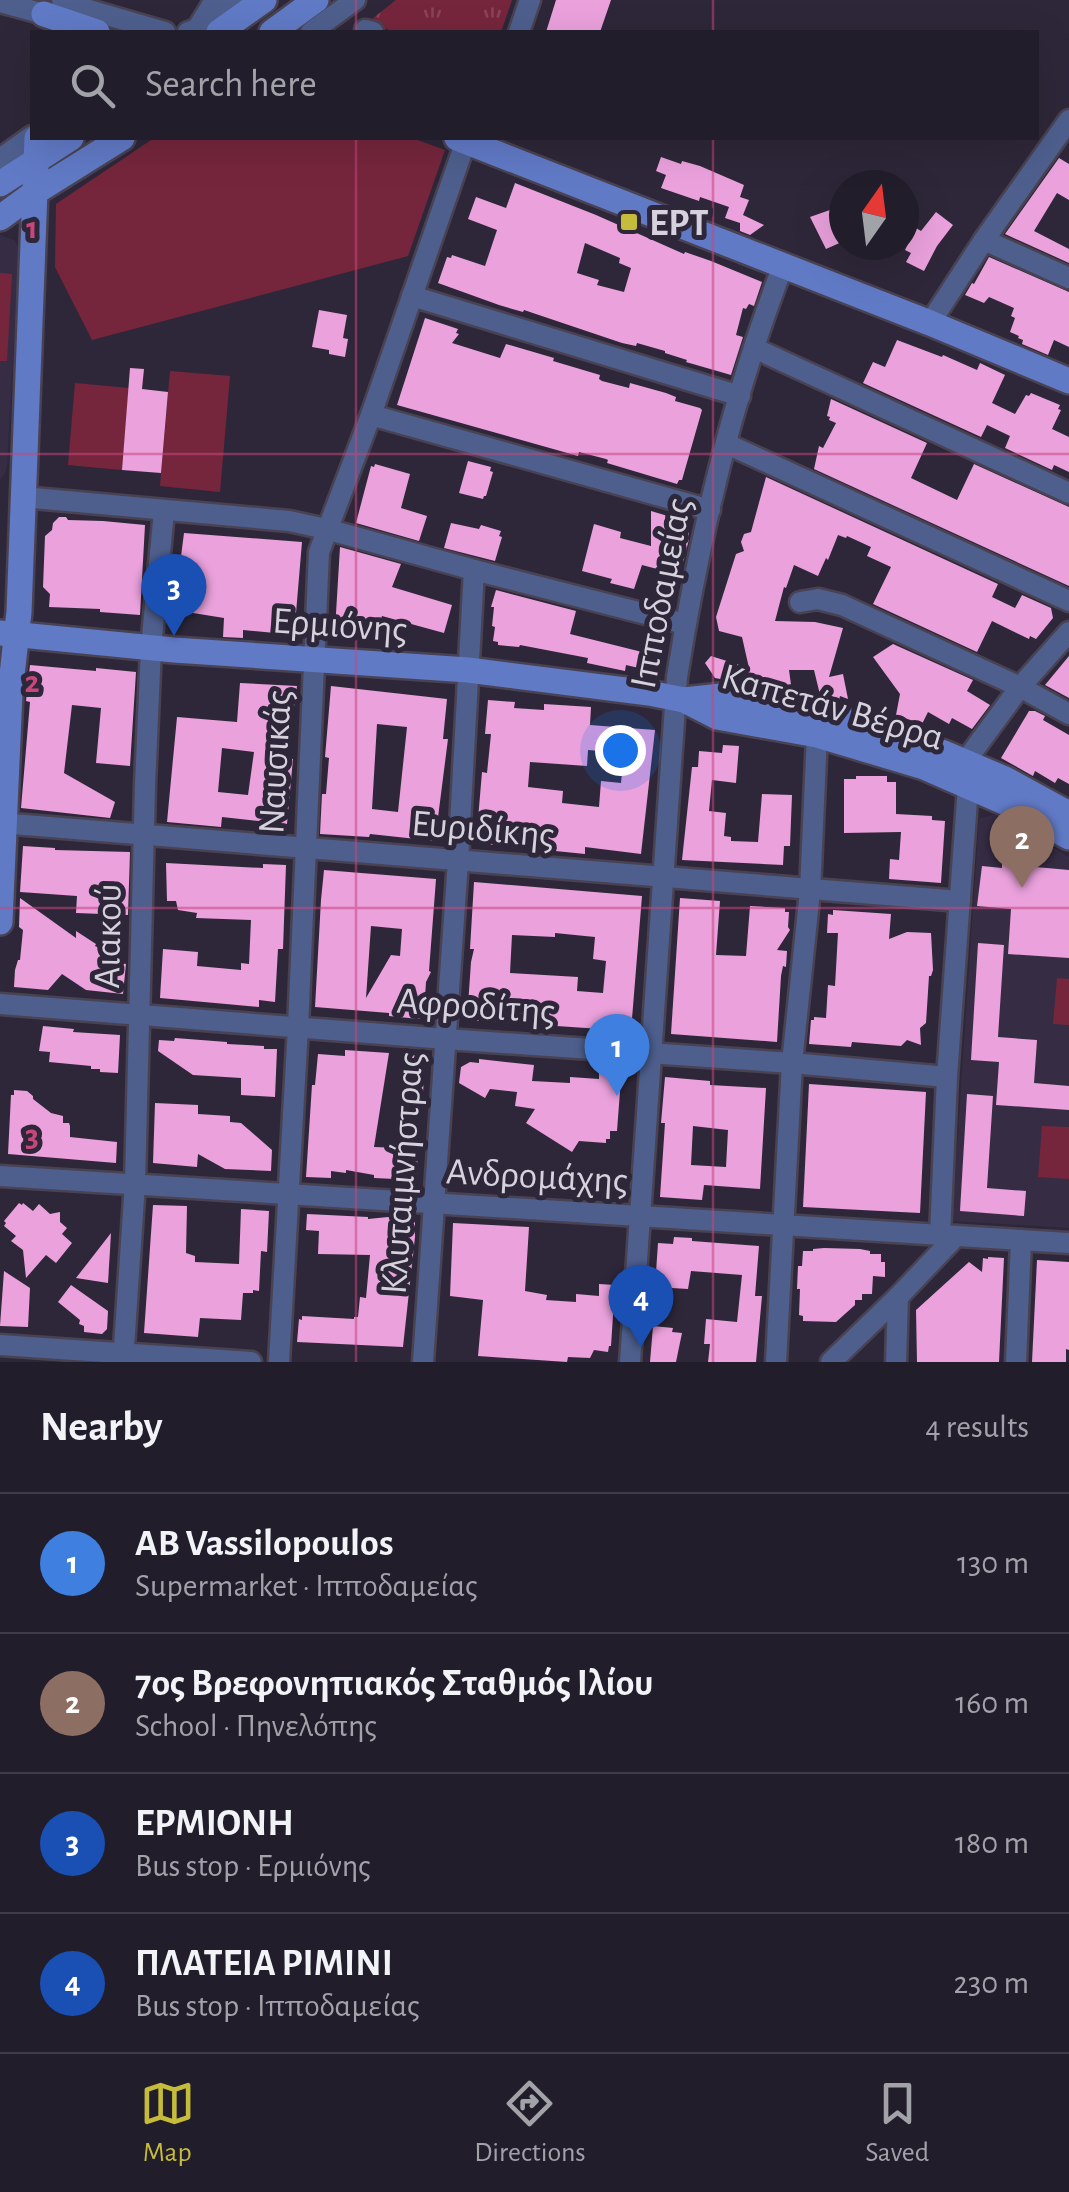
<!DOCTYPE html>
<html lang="en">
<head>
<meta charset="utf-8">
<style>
	:root { --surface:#221d2b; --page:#2a2633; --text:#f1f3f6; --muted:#a2a2a9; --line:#3f3b47; --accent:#c6bc3c }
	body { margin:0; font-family:"Alegreya Sans",sans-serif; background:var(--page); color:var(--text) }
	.compass { position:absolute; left:829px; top:170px; width:90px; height:90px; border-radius:50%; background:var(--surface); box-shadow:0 10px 40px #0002; rotate:14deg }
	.you { position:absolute; left:620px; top:750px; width:35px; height:35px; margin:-25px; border:8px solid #fff; border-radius:50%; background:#1a73e8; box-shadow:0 0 0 15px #1a73e833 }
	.badge { display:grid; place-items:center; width:65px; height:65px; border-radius:50%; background:var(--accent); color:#fff; font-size:32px; font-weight:700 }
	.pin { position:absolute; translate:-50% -82px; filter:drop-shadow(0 2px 5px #0008) }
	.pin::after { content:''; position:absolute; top:52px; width:35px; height:30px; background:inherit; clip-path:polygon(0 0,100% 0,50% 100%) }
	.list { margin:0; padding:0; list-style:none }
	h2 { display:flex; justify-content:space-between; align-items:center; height:130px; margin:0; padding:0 40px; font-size:42px }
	h2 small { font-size:32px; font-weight:400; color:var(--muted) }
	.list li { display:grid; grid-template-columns:65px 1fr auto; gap:30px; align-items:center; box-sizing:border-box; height:140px; padding:0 40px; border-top:2px solid var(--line) }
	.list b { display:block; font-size:38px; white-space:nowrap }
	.list p { margin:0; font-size:32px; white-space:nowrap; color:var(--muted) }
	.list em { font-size:32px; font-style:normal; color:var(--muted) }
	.icon { flex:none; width:55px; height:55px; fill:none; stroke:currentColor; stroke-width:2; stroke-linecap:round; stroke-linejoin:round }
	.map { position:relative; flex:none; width:1069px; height:1362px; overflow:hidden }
	.search { position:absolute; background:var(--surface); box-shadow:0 10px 40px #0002; left:30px; right:30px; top:30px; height:110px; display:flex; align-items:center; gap:25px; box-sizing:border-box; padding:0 35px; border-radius:0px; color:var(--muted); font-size:38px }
	.sheet { height:690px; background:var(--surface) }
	nav { display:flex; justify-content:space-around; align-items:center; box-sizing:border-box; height:140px; border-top:2px solid var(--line); background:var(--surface); font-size:28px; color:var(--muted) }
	nav a { display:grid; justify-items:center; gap:5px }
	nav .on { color:var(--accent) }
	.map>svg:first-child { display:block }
	.built { fill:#362d45 }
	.park { fill:url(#park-tufts) }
	.garden { fill:#76263c }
	.building { fill:#eaa1dc; fill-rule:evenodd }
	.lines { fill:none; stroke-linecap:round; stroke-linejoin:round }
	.street-casing { stroke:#494253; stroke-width:25 }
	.secondary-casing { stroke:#494253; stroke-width:30 }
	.street { stroke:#4e5f8e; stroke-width:20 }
	.secondary { stroke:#617ac6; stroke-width:25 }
	.grid { fill:none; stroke:#c7467c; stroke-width:2.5; stroke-opacity:0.55 }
	.poi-dot { fill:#c6bc3c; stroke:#2e2739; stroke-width:4 }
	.labels { text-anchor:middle; stroke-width:10; stroke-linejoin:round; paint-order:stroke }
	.poi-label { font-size:38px; font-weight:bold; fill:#d5d1dd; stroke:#2e2739; text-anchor:start }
	.street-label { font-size:38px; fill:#d5d1dd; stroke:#2e2739 }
	.grid-label { font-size:32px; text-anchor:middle; font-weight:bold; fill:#c7467c; stroke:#2e2739; stroke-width:10; stroke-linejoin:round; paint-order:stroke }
</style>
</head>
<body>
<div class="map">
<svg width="1069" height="1362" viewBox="0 0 1069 1362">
	<defs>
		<pattern id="park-tufts" width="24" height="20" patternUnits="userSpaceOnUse" patternTransform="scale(2.5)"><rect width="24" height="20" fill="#76263c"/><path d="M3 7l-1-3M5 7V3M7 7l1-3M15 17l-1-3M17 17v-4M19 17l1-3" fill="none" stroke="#894458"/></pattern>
	</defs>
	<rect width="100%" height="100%" fill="#2e2739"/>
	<g class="built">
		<polygon points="0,235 14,240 19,248 7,466 5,474 0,479"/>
		<polygon points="996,814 1069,857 1069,1228 952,1221 979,819"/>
	</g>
	<polygon class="park" points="396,0 512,0 501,32 396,32 367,23"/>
	<g class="garden">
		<polygon points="154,138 412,138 445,150 408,256 92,340 55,267 56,204"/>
		<polygon points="0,273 12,274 7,361 0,361"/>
		<polygon points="170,371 230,376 220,492 160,486"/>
		<polygon points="75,383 129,388 122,470 68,465"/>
		<polygon points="1057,978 1069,979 1069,1025 1053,1024"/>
		<polygon points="1042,1126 1069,1127 1069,1179 1038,1177"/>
	</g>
	<g class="building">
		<polygon points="556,0 611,0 600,32 546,32"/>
		<polygon points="661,157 681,164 682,161 700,166 744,185 740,197 749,200 743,215 764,225 750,235 740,231 740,223 725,218 729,207 700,197 699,201 661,188 666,175 656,171"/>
		<polygon points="1059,158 1069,164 1069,200 1057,193 1034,231 1069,249 1069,263 1005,234"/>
		<path d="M515,183L596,215L684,254L685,252L711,261L762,282L754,306L749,304L746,309L743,308L736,335L743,337L731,375L686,362L687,360L665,353V351L637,343L636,346L622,343L524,310L523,312L499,305L438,283L447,257L451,258L452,255L485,266L497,230L468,219L476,197L506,208ZM585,243L620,258L619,263L631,268L624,292L597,285L599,280L577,273Z"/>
		<polygon points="844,205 844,241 826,249 810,217"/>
		<polygon points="936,212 953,225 937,246 924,271 906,262 911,253 905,250 916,228 921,231"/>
		<polygon points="989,257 1069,292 1069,347 1054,340 1048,355 1022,344 1023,340 1018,338 1019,336 1010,332 1015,318 1011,316 1014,308 989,297 984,303 965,295 972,283 974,284"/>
		<polygon points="319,310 347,315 343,338 348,339 345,357 329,354 329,350 312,347"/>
		<polygon points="425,318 458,329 456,333 459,334 452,343 500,358 506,344 554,358 553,361 600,375 599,379 602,381 629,388 630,383 666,393 676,397 675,401 700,408 702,410 682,480 679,480 677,484 607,463 608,460 606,459 579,452 578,456 397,405"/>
		<polygon points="897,340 942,357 943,355 977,370 980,363 1005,375 992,403 1015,414 1026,395 1029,396 1031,393 1060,405 1058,409 1061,410 1052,429 1069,437 1069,472 1054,465 1052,470 1005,448 1010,436 987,425 981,437 863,383 873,362 885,367"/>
		<polygon points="130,368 144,369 142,389 168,392 161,473 122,470"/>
		<polygon points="831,399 927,443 911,478 957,500 974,464 1069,507 1069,586 814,469 819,446 823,448 836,423 829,420 830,417 827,416"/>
		<polygon points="468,461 491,467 490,471 493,472 486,496 484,496 483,499 459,493"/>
		<polygon points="375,464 410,474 401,508 427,516 419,541 356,523 371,466 374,467"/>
		<polygon points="766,477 998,584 992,597 1015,608 1022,595 1051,608 1053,618 1036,639 1030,636 1029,639 992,621 977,652 873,604 891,567 867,556 871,547 847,536 846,538 838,535 828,560 826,558 818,576 794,565 786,588 784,587 775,621 815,622 843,628 829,677 843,674 848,699 840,696 839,700 821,699 814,670 789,670 792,692 772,685 772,681 741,683 715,678 705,663 711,656 749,668 742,637 719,631 716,617 736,554 744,551 741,542 744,534 751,532"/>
		<polygon points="651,511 688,522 689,539 680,575 642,565 634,589 610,583 612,579 582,571 594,524 621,532 620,538 651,546"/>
		<polygon points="59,517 66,517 68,520 103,521 145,525 140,615 100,612 100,609 49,607 50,594 43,587 45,536 52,530 53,523"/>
		<polygon points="451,523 479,529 481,525 501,531 499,536 502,537 495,561 444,548"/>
		<polygon points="184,533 302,542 295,625 292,625 292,629 276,628 275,633 243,630 243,638 223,637 224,618 187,612 188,605 182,603 183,589 177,588"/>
		<polygon points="340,547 401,564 392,587 452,605 444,633 382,616 375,635 335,630"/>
		<polygon points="496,590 576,611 570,634 646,653 643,669 626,665 625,671 587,663 588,658 520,645 519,647 498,645 498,642 493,641 495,627 492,626 494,607 491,607"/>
		<polygon points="893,644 973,680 967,691 990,705 972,729 952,718 949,724 928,712 922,724 896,715 900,694 873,657"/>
		<polygon points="1069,656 1069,698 1045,685"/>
		<polygon points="30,665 96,671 96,668 136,672 130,766 96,763 101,708 72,705 64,773 115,802 110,818 21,808 30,702 26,701"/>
		<path d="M240,683L297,686L287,758L293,759L287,824L222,817L221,827L167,822L177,717L237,722ZM222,748L254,752L248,795L218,792Z"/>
		<path d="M331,686L447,699L443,739H448L435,841L370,834L369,837L320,834L322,794H326L329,758L325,757ZM377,724L407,727L398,812L372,809Z"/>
		<path d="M488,700L515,702L514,708L544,710V704L591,707L590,725L655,730L641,854L585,847V854L476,843L482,772L487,773L491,734H485ZM588,750L624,753L621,783L601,781L599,807L562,803L563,791L528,787L530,762L587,766Z"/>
		<polygon points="1029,711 1035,711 1045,716 1043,720 1069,735 1069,784 1058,778 1055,783 1035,771 1033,776 1001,758"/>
		<polygon points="723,745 739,746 736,783 712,780 709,811 726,813 724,836 731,837 731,841 758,842 762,794 792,795 790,846 784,846 783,865 682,860 692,767 698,767 699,751 722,753"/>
		<polygon points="856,776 887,776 887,782 896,782 896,814 932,816 932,820 945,821 941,883 889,879 890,859 899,860 901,832 844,833 844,779 856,779"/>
		<polygon points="23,846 55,848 55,850 130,852 128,915 76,913 77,896 20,892"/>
		<polygon points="166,863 263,868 263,864 286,865 283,949 278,949 275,1002 259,1000 259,1007 160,998 163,949 198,952 197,966 241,970 241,963 249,964 251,920 196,918 197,913 178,910 176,901 167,901"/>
		<polygon points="1002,864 1069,870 1069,958 1008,954 1011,909 977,906 982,866 1002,868"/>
		<path d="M324,870L436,879L429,971L431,972L426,982L424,1013L419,1019L389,1016V1013L315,1007L321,900ZM371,926L402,929L400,956L391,955L366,998Z"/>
		<path d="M474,882L642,896L631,1031L467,1020L471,962L474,949H470ZM555,933L595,937L593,959L606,961L603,993L577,991L578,977L510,973L512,935L555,937Z"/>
		<polygon points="20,898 76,938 76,931 96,944 95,946 122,959 122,963 126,964 123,994 86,990 62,974 48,990 14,987 15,970 18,960 20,960 23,930 19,927"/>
		<polygon points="680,898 720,901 716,955 746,956 750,906 785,908 785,912 789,912 788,927 790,930 777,950 787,951 786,967 783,966 781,976 777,1042 671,1034"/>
		<polygon points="833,910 891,914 889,939 907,932 931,933 933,970 931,976 929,976 926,1023 920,1028 921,1045 907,1040 901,1046 852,1042 851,1047 809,1044 811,1020 814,1020 814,1017 826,1018 828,985 835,986 838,933 827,933 828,914 833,915"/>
		<polygon points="978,943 1004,945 998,1037 1037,1040 1034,1083 1069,1086 1069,1110 996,1105 999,1062 971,1060"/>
		<polygon points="43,1026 74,1029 73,1032 120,1035 118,1073 100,1072 100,1069 91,1069 91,1066 49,1062 50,1052 39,1051"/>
		<polygon points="175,1038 227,1042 227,1044 264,1046 264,1049 277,1049 275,1097 241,1095 241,1078 193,1075 158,1051 159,1040 174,1041"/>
		<polygon points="345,1050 389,1053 374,1147 402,1148 402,1131 418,1142 417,1180 374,1178 374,1175 346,1170 346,1173 331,1171 331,1178 306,1177 312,1085 315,1085 318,1054 345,1056"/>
		<polygon points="406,1055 425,1056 422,1113 403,1111"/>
		<polygon points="479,1059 534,1065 532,1081 570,1083 570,1077 599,1079 599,1072 617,1073 617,1077 621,1078 617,1131 610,1131 610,1139 606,1139 606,1143 579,1141 572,1152 526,1123 535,1109 515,1106 517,1092 490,1089 485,1098 459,1083 461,1067 470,1062 479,1063"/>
		<path d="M665,1077L710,1081V1085L766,1088L760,1189L704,1185L702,1200L660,1197L665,1123H661ZM693,1126L728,1130L726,1167L691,1165Z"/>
		<polygon points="809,1084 926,1092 920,1213 803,1207"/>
		<polygon points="14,1090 27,1091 33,1096 33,1099 51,1113 63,1116 63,1123 69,1123 70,1126 70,1137 117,1142 116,1163 8,1154 11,1095 14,1095"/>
		<polygon points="967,1094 993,1096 987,1188 1026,1191 1024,1216 960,1211"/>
		<polygon points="155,1103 198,1105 198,1114 230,1116 230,1122 241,1123 272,1150 271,1171 225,1169 198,1154 197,1167 153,1163"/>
		<polygon points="19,1203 22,1205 23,1203 33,1211 39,1204 50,1214 60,1212 60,1222 67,1228 62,1234 72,1243 56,1263 46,1255 26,1278 23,1250 11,1241 16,1236 4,1226 6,1223 4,1221"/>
		<polygon points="153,1205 187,1206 186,1253 195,1256 195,1262 239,1264 241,1209 269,1211 267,1252 261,1251 259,1291 253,1290 253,1293 243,1293 241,1320 200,1318 198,1337 144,1333"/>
		<polygon points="307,1214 368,1217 368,1219 398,1216 411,1218 415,1222 415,1237 403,1347 297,1342 299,1319 302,1320 302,1316 354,1319 354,1317 358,1317 360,1297 366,1298 370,1255 318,1254 319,1231 306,1230"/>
		<polygon points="453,1223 529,1227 525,1291 547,1295 546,1300 576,1302 576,1294 599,1296 599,1284 615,1285 611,1346 609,1346 608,1352 594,1350 590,1358 568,1357 567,1362 478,1356 483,1300 450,1296"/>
		<polygon points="111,1233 108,1283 76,1278"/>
		<polygon points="674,1237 692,1238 692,1241 759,1246 755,1296 762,1296 756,1362 708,1362 710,1344 704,1344 706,1319 737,1322 742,1275 691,1271 688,1289 655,1287 658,1243 673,1244"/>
		<polygon points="824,1248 860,1249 870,1251 870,1254 881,1254 881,1262 885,1262 885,1277 873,1276 872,1294 862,1294 862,1300 855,1300 855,1305 836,1322 803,1321 803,1316 799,1315 800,1289 797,1289 798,1266 802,1266 803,1251 813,1251 813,1249"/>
		<polygon points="988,1257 1004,1258 999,1362 917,1362 916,1310 969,1262 982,1272 983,1258 988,1259"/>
		<polygon points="1037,1260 1069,1262 1069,1350 1066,1349 1066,1362 1032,1362"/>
		<polygon points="4,1271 30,1288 28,1327 0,1326"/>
		<polygon points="71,1285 108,1311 107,1329 102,1334 84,1332 84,1326 79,1324 80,1320 58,1302"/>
		<polygon points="653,1326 673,1328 672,1332 682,1333 676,1362 650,1362"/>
	</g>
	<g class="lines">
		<defs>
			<g id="street">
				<polyline points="62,0 65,3 165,32"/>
				<polyline points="0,2 44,14"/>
				<polyline points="365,30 373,32"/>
				<polyline points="221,31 232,0"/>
				<polyline points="188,32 197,29 215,0"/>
				<polyline points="311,32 355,0"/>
				<polyline points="519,32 530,0"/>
				<polyline points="0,159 32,136"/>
				<polyline points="984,240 1069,278"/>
				<polyline points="412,296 740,396"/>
				<polyline points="930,323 984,240 1069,120"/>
				<polyline points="754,348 1069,493"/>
				<polyline points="371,415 710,510"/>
				<polyline points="727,444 1069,601"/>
				<polyline points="22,497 289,521 326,529 474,570 685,624"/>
				<polyline points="800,602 818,599 842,605 1020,687 1069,714"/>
				<polyline points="965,762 1020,687 1069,632"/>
				<polyline points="0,823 960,901"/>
				<polyline points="0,1004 446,1039 792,1063 947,1077"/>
				<polyline points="0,1176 1069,1243"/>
				<polyline points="940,1235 947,1077 968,786"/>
				<polyline points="0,1345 251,1362"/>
				<polyline points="123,1362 135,1183 145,785 151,648 164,511"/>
				<polyline points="279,1362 298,1027 319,552 371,415 462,152 477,138"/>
				<polyline points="423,1362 458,861 474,570"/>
				<path d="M630,1362L677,677C699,538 732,397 783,266"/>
				<polyline points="776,1362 792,1063 810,891 817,735"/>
				<polyline points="831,1362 898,1297 956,1236"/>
				<polyline points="896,1362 898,1297"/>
				<polyline points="1016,1362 1021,1240"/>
			</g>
			<g id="secondary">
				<polyline points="44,14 97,32"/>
				<polyline points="219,32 264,0"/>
				<polyline points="272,32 316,0"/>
				<polyline points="457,138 930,323 1069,381"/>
				<polyline points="0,184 71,138"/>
				<polyline points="0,218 34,193 122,138"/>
				<polyline points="0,633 174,650 468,670 649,693 684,700 721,696 811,713 855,724 944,753 1005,779 1069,814"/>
				<polyline points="684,700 717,717 817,735 924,767 1004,802 1069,837"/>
				<polyline points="0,922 10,693 19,612 37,138"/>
			</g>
		</defs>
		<use href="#street" class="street-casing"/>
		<use href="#secondary" class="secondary-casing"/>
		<use href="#street" class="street"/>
		<use href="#secondary" class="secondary"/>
	</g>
	<path class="grid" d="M356,0V32M713,0V32M356,138V1362M713,138V1362M0,454H1069M0,908H1069"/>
	<rect class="poi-dot" x="619" y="212" width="20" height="20" rx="5"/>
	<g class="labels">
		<g class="poi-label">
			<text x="649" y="235">ΕΡΤ</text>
		</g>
		<g class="street-label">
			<text transform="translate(660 593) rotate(-79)" y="13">Ιπποδαμείας</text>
			<text transform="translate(340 624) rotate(4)" y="13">Ερμιόνης</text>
			<text transform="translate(833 706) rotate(16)" y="13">Καπετάν Βέρρα</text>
			<text transform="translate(274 762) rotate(-87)" y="13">Ναυσικάς</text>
			<text transform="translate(483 828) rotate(5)" y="13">Ευριδίκης</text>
			<text transform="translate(107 936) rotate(-89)" y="13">Αιακού</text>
			<text transform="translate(476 1005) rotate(4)" y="13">Αφροδίτης</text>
			<text transform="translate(401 1173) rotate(-86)" y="13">Κλυταιμνήστρας</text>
			<text transform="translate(537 1175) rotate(3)" y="13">Ανδρομάχης</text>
		</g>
	</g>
	<g class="grid-label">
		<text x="32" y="238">1</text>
		<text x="32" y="692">2</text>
		<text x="32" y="1146">3</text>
	</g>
</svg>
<svg class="compass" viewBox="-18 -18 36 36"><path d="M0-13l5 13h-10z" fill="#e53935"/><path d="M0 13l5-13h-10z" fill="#a2a2a9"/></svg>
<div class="you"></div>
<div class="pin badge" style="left:617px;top:1096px;background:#3f7fe0">1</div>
<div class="pin badge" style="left:1022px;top:888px;background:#8d6e63">2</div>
<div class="pin badge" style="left:174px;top:636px;background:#1a4fb4">3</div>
<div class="pin badge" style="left:641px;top:1347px;background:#1a4fb4">4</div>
<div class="search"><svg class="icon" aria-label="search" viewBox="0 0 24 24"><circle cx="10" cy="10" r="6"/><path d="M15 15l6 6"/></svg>Search here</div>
</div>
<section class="sheet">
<h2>Nearby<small>4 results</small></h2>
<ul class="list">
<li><span class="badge" style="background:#3f7fe0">1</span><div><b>AB Vassilopoulos</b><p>Supermarket · Ιπποδαμείας</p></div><em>130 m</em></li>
<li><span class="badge" style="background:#8d6e63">2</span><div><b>7ος Βρεφονηπιακός Σταθμός Ιλίου</b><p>School · Πηνελόπης</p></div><em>160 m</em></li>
<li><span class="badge" style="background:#1a4fb4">3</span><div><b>ΕΡΜΙΟΝΗ</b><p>Bus stop · Ερμιόνης</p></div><em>180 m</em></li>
<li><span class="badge" style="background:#1a4fb4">4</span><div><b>ΠΛΑΤΕΙΑ ΡΙΜΙΝΙ</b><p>Bus stop · Ιπποδαμείας</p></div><em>230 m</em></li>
</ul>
</section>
<nav>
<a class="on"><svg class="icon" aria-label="map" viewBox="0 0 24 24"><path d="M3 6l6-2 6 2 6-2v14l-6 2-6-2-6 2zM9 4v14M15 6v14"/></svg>Map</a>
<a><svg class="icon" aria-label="directions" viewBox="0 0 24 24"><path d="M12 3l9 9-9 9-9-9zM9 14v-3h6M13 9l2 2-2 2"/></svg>Directions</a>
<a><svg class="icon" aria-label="saved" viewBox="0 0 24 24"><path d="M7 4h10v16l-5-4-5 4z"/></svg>Saved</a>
</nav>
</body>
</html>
